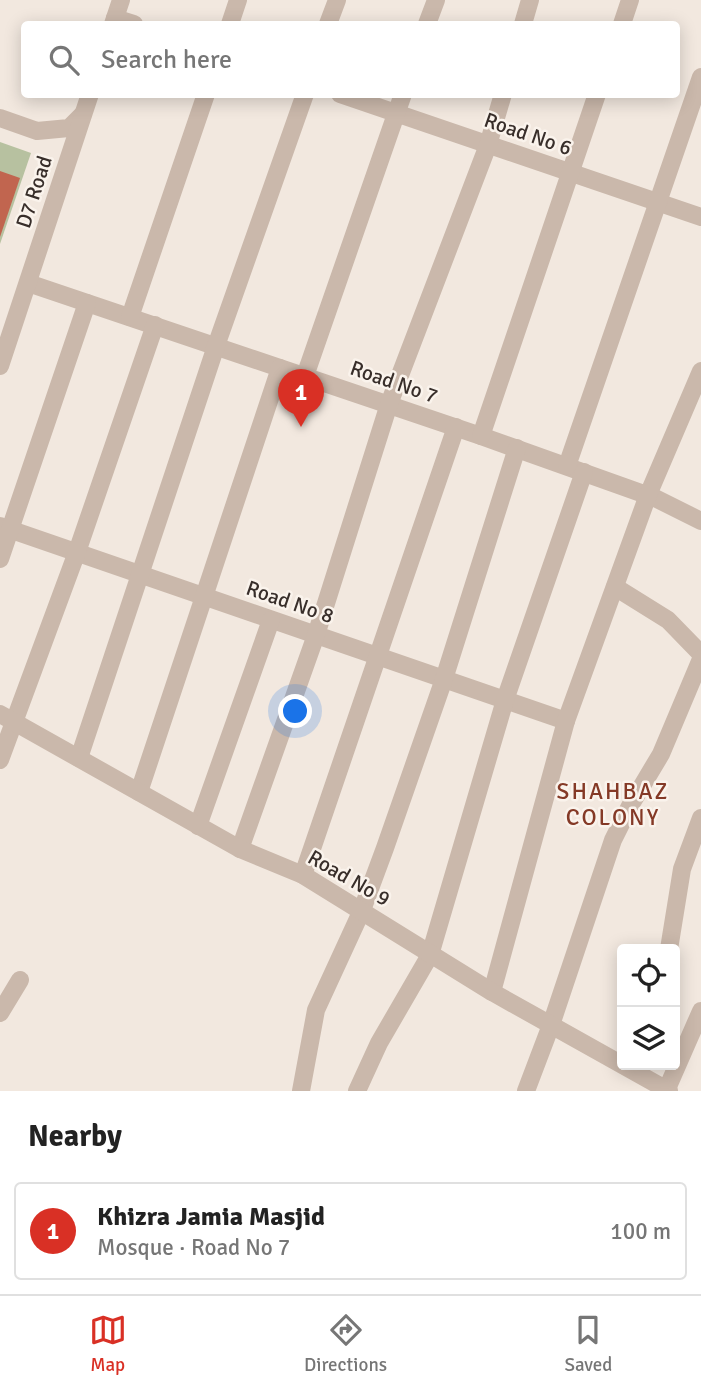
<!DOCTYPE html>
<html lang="en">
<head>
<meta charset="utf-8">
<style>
	:root { --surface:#fff; --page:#f2f2f2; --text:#222; --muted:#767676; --line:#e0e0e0; --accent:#d93025 }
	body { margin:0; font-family:Signika,sans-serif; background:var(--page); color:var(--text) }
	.controls { position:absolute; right:21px; bottom:21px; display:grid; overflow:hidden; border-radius:7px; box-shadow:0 4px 18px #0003 }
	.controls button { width:63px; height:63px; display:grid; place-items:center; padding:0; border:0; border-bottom:2px solid var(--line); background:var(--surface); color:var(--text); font:35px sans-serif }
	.you { position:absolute; left:296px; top:712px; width:24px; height:24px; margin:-18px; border:5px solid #fff; border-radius:50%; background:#1a73e8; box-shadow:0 0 0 10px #1a73e833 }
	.badge { display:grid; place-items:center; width:46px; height:46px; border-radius:50%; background:var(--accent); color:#fff; font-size:23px; font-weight:700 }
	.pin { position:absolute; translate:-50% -58px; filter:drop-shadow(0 2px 4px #0008) }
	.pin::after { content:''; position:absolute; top:37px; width:24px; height:21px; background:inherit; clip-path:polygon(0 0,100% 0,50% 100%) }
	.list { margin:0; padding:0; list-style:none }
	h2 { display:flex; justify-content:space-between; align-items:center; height:91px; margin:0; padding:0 28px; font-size:30px }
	h2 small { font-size:23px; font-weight:400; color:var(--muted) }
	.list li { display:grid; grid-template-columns:46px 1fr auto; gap:21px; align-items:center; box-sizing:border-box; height:98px; margin:0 14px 14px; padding:0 14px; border:2px solid var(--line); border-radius:7px }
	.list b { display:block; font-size:26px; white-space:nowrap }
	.list p { margin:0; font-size:23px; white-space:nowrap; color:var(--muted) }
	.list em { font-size:23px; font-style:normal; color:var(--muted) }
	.icon { flex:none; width:38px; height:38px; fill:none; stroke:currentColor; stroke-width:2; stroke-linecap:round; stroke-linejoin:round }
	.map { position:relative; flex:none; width:701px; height:1091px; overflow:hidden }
	.search { position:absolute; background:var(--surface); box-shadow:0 4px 18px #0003; left:21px; right:21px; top:21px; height:77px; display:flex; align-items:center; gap:18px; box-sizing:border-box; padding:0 24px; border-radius:7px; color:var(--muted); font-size:26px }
	.sheet { height:203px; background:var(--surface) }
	nav { display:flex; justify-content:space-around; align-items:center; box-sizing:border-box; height:98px; border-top:2px solid var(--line); background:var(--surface); font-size:19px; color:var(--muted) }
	nav a { display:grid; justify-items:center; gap:4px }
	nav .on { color:var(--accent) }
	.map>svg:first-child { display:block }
	.green { fill:#b7c1a0 }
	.building { fill:#c1654f }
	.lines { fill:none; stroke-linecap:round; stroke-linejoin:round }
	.minor { stroke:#cab8ab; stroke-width:18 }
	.tertiary { stroke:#cab8ab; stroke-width:18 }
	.labels { text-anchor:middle; stroke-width:5; stroke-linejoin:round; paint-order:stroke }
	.street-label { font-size:21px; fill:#382e2a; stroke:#faf3ec }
	.neighbourhood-label { font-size:23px; letter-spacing:2px; fill:#843926; stroke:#faf3ec }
</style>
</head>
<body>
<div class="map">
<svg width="701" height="1091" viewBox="0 0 701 1091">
	<rect width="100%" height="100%" fill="#f2e8df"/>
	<polygon class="green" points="0,142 31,153 0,244"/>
	<polygon class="building" points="0,171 20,178 0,237"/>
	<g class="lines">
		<g class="minor">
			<polyline points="115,18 134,24"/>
			<polyline points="230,24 238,0"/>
			<polyline points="328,24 337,0"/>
			<polyline points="427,24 436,0"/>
			<polyline points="523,24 530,0"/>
			<polyline points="622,24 630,0"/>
			<polyline points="340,94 701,217"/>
			<polyline points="28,283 481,436 655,498 701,521"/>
			<polyline points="130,317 206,94"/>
			<polyline points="305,376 403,94"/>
			<polyline points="481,436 597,94"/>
			<polyline points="567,466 701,77"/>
			<polyline points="0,526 566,721"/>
			<polyline points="0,559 87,303"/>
			<polyline points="615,587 668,620 701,654"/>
			<polyline points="79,758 216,346 305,94"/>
			<polyline points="0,760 77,552 155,325"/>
			<polyline points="139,792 280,368"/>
			<polyline points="198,826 271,620"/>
			<polyline points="240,849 316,635 389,404 488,145 503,94"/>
			<polyline points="303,875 456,427"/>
			<polyline points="669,949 682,869 701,818"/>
			<polyline points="492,992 566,721 648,495 701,371"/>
			<polyline points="0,1013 20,980"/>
			<polyline points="301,1091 316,1010 362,910 385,848 444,679 517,448"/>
			<polyline points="357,1091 379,1043 430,955 505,700 584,472"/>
			<polyline points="526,1091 551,1025 613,840 630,806 661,754 701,659"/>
			<polyline points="666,1091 701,1011"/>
		</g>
		<g class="tertiary">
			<polyline points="113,24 121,0"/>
			<polyline points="0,118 37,131 69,128 83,114"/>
			<polyline points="0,366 90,94"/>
			<polyline points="0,714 240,849 303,875 492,992 669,1091"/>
		</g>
	</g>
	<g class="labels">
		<g class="street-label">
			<text transform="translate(528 134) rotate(19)" y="7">Road No 6</text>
			<text transform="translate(34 192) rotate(-72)" y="7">D7 Road</text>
			<text transform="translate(394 382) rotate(19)" y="7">Road No 7</text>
			<text transform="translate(290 602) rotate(19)" y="7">Road No 8</text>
			<text transform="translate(349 878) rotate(30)" y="7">Road No 9</text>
		</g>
		<g class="neighbourhood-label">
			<text x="613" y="799">SHAHBAZ<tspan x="613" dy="26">COLONY</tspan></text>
		</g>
	</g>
</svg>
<div class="controls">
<button><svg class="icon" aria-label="locate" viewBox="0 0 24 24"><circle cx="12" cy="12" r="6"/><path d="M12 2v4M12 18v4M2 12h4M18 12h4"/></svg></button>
<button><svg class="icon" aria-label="layers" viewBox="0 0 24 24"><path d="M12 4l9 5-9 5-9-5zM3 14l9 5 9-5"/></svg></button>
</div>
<div class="you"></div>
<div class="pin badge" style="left:301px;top:427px">1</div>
<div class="search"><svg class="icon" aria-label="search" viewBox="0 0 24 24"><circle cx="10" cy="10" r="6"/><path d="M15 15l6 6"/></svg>Search here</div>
</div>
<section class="sheet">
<h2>Nearby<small></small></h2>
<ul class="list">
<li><span class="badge">1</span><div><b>Khizra Jamia Masjid</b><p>Mosque · Road No 7</p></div><em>100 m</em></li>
</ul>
</section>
<nav>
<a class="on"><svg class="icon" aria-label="map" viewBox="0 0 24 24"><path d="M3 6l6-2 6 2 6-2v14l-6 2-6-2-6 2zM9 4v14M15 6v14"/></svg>Map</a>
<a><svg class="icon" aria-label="directions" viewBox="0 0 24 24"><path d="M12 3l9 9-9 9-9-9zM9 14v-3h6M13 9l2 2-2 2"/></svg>Directions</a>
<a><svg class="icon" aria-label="saved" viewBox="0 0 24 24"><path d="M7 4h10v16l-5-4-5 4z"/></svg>Saved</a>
</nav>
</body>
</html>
